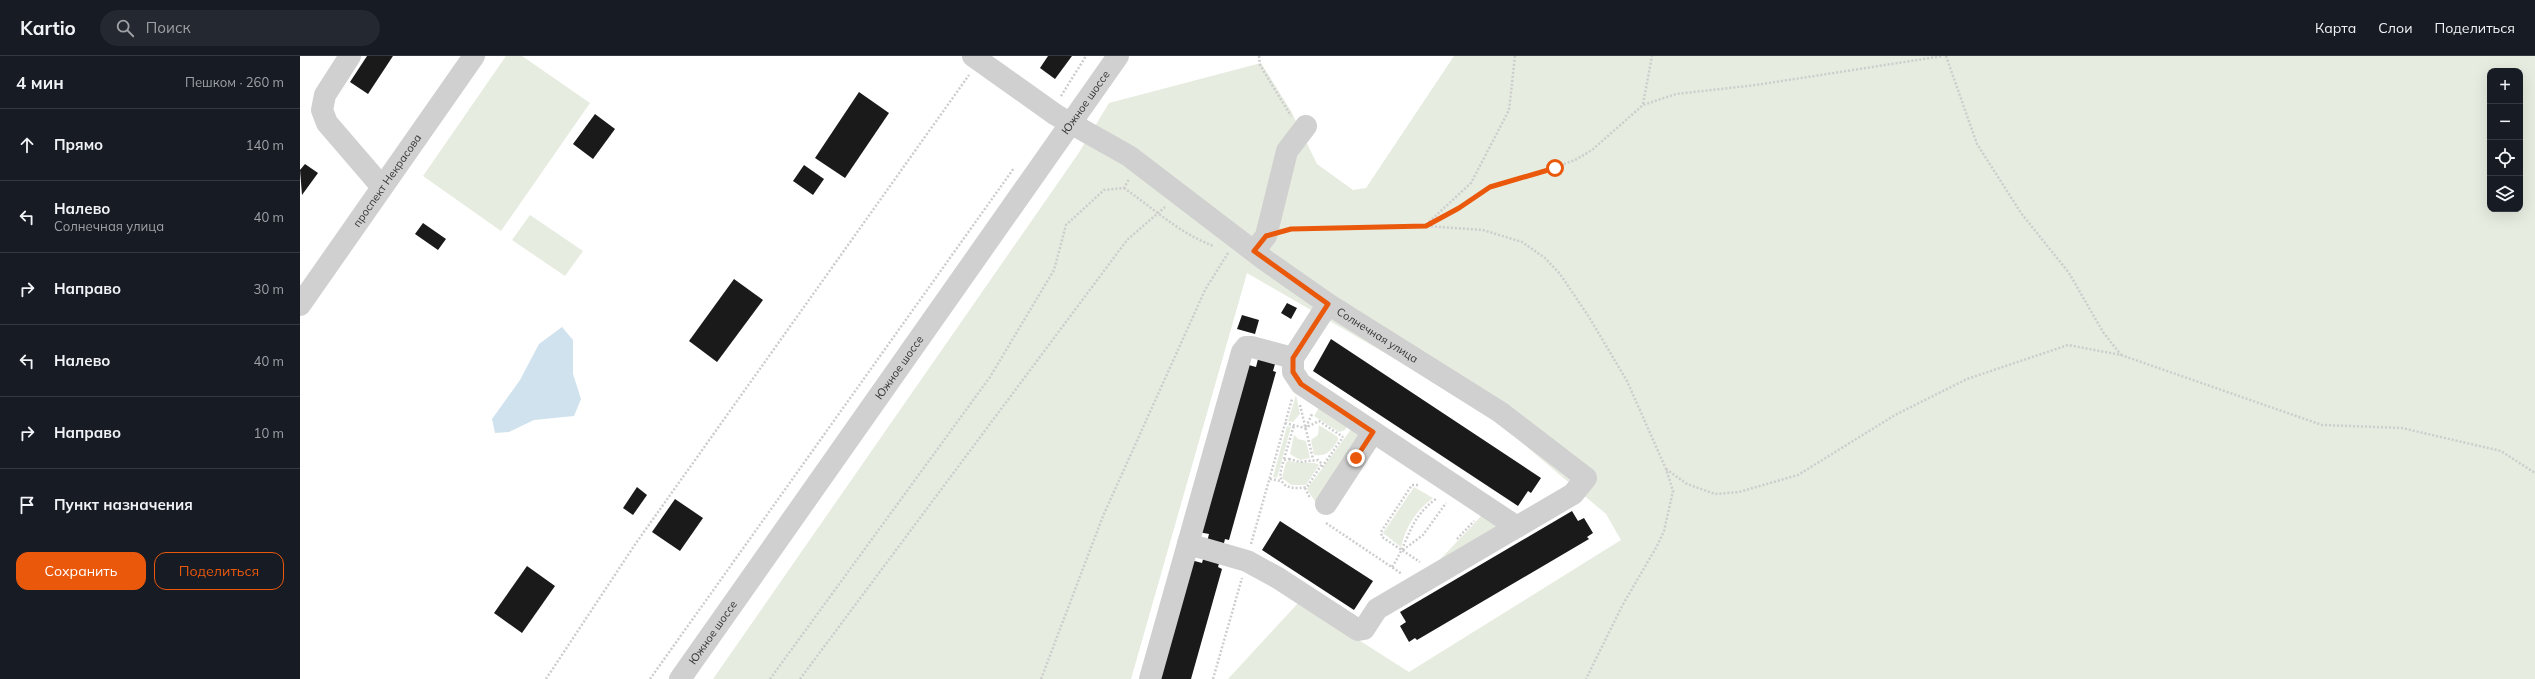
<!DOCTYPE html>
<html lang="ru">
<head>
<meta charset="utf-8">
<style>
	:root { --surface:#171b24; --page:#242831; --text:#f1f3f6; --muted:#9ea1a6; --line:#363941; --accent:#ea580c }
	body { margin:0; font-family:Mulish,sans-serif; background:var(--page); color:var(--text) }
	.controls { position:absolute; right:12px; top:12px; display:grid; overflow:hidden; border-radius:8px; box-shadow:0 4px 16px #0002 }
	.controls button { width:36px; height:36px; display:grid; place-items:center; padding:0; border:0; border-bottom:1px solid var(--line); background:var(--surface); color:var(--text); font:20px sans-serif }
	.stop { position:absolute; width:12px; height:12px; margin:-9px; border:3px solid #ea580c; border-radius:50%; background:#fff }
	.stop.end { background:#ea580c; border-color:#fff; box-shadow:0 1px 4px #0008 }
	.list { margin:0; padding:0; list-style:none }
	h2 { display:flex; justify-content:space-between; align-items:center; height:52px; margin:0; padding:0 16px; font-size:17px }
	h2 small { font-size:13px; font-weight:400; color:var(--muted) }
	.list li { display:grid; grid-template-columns:26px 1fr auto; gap:12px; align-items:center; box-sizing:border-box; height:72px; padding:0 16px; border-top:1px solid var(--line) }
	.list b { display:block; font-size:15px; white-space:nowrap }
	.list p { margin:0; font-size:13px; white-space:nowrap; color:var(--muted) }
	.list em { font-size:13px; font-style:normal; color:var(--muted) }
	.actions { display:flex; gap:8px; padding:12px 16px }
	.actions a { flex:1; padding:9px 0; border:1px solid var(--accent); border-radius:12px; text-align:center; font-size:14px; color:var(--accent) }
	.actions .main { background:var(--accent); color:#fff }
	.icon { flex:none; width:22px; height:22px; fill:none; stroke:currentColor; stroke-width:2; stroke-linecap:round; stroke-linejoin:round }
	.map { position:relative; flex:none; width:2235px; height:623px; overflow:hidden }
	header { display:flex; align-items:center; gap:24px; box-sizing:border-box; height:56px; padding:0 20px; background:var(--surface); border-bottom:1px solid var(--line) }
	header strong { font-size:19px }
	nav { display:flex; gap:22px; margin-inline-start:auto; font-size:14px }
	.search { width:280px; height:36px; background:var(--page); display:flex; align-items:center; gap:10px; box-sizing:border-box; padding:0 14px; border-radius:22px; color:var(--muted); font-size:15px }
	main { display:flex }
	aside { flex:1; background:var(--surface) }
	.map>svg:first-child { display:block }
	.green { fill:#e6ecdf; fill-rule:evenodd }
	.water { fill:#cfe2ee }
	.building { fill:#1a1a1a }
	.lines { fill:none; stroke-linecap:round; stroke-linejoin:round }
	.path { stroke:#cdcdcd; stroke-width:2.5; stroke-dasharray:2 2; stroke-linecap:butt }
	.minor { stroke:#d0d0d0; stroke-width:22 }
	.route { stroke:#ea580c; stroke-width:5 }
	.labels { text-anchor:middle; stroke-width:4; stroke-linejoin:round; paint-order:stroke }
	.street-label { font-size:11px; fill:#333; stroke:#fff }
</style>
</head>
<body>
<header>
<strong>Kartio</strong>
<div class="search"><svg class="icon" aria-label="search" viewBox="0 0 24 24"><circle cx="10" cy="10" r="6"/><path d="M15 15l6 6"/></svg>Поиск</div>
<nav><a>Карта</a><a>Слои</a><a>Поделиться</a></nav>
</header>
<main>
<aside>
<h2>4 мин<small>Пешком · 260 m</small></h2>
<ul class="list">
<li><svg class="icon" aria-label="ahead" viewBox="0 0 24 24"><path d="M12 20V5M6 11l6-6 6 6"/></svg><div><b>Прямо</b></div><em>140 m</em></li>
<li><svg class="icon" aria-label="left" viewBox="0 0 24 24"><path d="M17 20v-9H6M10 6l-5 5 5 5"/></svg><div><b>Налево</b><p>Солнечная улица</p></div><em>40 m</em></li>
<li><svg class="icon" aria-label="right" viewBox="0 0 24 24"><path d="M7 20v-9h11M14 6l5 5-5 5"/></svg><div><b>Направо</b></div><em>30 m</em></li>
<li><svg class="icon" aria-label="left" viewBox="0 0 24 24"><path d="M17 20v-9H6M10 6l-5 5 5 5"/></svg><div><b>Налево</b></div><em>40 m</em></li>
<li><svg class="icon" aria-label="right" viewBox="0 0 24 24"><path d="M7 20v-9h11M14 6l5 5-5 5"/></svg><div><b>Направо</b></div><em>10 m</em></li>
<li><svg class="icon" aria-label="arrive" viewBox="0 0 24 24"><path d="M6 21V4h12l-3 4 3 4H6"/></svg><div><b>Пункт назначения</b></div></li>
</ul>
<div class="actions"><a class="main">Сохранить</a><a>Поделиться</a></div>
</aside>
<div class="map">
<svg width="2235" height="623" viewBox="0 0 2235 623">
	<rect width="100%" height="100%" fill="#fff"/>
	<g class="green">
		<polygon points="206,0 222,0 290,47 201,175 123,120"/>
		<path d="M1154,0H2235V623H928L999,546L1109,616L1321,484L1306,458L1195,364L1126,321L947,217L831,623H413L778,98L809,47L961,7L991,55L1017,108L1053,134L1066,132ZM2190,15H2220V153H2190Z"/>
		<polygon points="230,159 283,195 265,220 212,184"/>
		<polygon points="996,339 1000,358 993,366 988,365"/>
		<polygon points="1020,350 1048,369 1045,374 1039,376 1014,360"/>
		<path d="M1019,369L1038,381V384C1032,394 1027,401 1014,399L1011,384L1018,379Z"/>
		<polygon points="987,370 991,371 977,422 973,421"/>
		<polygon points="1052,372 1059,378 1016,447 1007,433"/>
		<polygon points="994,379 998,383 1006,385 1010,402 1000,404 990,398"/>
		<path d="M989,405C998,408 1016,405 1019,409L1006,429H991L982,422L986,406Z"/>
		<path d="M1114,431L1133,442C1116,455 1106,470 1101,491L1083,477Z"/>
		<polygon points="1184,457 1196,468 1196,474 1134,510"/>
	</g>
	<polygon class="water" points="262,271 273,284 273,318 281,343 274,360 234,364 209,376 195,377 192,363 220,324 239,288"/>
	<g class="building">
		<polygon points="67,0 93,0 68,38 50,26"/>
		<polygon points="748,0 772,0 755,23 740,12"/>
		<polygon points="559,36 589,57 545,122 515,102"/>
		<polygon points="295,58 315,73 293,103 273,88"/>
		<polygon points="5,108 18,117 2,139 0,114"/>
		<polygon points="504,109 524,123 513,139 493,125"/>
		<polygon points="123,167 146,183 138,194 115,178"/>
		<polygon points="434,223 463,244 417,306 389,285"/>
		<polygon points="987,247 997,252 991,263 981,257"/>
		<polygon points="942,259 959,264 955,278 937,273"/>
		<polygon points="1031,283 1241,422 1231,437 1228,435 1218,450 1013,315"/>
		<polygon points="958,303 975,308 973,315 976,316 929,484 925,483 923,491 907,486 909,478 898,476 945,308 956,311"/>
		<polygon points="337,431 347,439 333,459 323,452"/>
		<polygon points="375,443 403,462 380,495 352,476"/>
		<polygon points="1272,455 1278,465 1284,462 1293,477 1287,481 1289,483 1117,584 1115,582 1109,586 1100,570 1106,566 1100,556"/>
		<polygon points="980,465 1073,525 1054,554 962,494"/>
		<polygon points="904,500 920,504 918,511 922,513 891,623 857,623 891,504 902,507"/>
		<polygon points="227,510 255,530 222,577 194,557"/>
	</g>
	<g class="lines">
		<g class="path">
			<polyline points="959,0 960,9 991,60"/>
			<polyline points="1646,0 1677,88 1721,157 1769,217 1803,276 1821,299"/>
			<polyline points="761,40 786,0"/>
			<polyline points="1343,48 1352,0"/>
			<path d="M824,132C853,152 880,178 914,190"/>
			<polyline points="1129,166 1171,127 1209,54 1215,0"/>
			<polyline points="1126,169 1159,152 1190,131 1239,117 1275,104 1292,94 1343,49 1376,38 1456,29 1643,0"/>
			<polyline points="987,174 1126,170 1183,174 1222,186 1245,202 1260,218 1289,261 1327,325 1366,413 1373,435 1364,475 1357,490 1322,550 1286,623"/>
			<polyline points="1000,349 1013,403"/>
			<polyline points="985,367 1005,372 1019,365 1043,381"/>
			<polyline points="1006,371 1012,358"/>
			<polyline points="984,403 994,369"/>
			<path d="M989,403L1000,406L1018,404L1022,408L1007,431C984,435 975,427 984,404Z"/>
			<polyline points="1022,411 1043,381"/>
			<polyline points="1366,413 1387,428 1415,438 1439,436 1498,419 1595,359 1667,323 1768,289 1821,299 2022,369 2102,372 2201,395 2235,417"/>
			<polyline points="970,423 981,425"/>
			<polyline points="1118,429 1112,429 1081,476 1082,481 1120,506"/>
			<polyline points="1005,432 1010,442"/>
			<polyline points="1026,467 1102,518"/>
			<polyline points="1157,483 1174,465"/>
			<polyline points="951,488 992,343"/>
			<polyline points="1103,494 1123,479 1146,447"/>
			<path d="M1092,511C1110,484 1108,463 1137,442"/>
			<polyline points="246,623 336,487 669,19"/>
			<polyline points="350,623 714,112"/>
			<polyline points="470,623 690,321 754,214 766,169 804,134 824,132 829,123"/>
			<polyline points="500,623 827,184 865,151"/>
			<polyline points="741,623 803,460 905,234 928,197"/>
			<polyline points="913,623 942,522"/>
		</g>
		<g class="minor">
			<polyline points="50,0 25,39 22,54 27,67 82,131"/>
			<path id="s1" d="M673,0L756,59L829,100L965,204L1028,248L1200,356L1286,422L1273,438L1077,553L1064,573L1058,574L978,522L947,505L888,488"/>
			<polyline points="954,195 966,180 987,95 1006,70"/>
			<polyline points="1028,248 993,302 993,316 1001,328 1217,471"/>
			<path id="s2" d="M0,249L174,0"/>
			<polyline points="1026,448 1073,376"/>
			<path id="s3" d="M380,623L818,0"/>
			<polyline points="850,623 942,296 946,291 952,291 993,302"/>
		</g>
	</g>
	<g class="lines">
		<polyline class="route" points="1056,402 1073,376 1001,328 993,316 993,302 1028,248 954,195 966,180 991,173 1126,170 1159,152 1190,131 1255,112"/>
	</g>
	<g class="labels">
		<g class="street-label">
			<text dy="4" stroke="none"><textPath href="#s3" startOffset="705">Южное шоссе</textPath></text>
			<text dy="4" stroke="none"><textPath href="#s2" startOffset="152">проспект Некрасова</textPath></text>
			<text dy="4" stroke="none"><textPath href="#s1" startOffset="492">Солнечная улица</textPath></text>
			<text dy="4" stroke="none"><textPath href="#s3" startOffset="381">Южное шоссе</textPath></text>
			<text dy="4" stroke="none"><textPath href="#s3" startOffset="57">Южное шоссе</textPath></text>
		</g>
	</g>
</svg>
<div class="controls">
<button>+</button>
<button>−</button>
<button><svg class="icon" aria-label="locate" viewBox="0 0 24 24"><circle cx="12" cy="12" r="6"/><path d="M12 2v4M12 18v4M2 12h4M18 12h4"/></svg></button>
<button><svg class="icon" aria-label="layers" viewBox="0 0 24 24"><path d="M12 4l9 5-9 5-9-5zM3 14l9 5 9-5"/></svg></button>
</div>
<div class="stop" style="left:1255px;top:112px"></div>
<div class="stop end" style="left:1056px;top:402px"></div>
</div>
</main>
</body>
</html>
